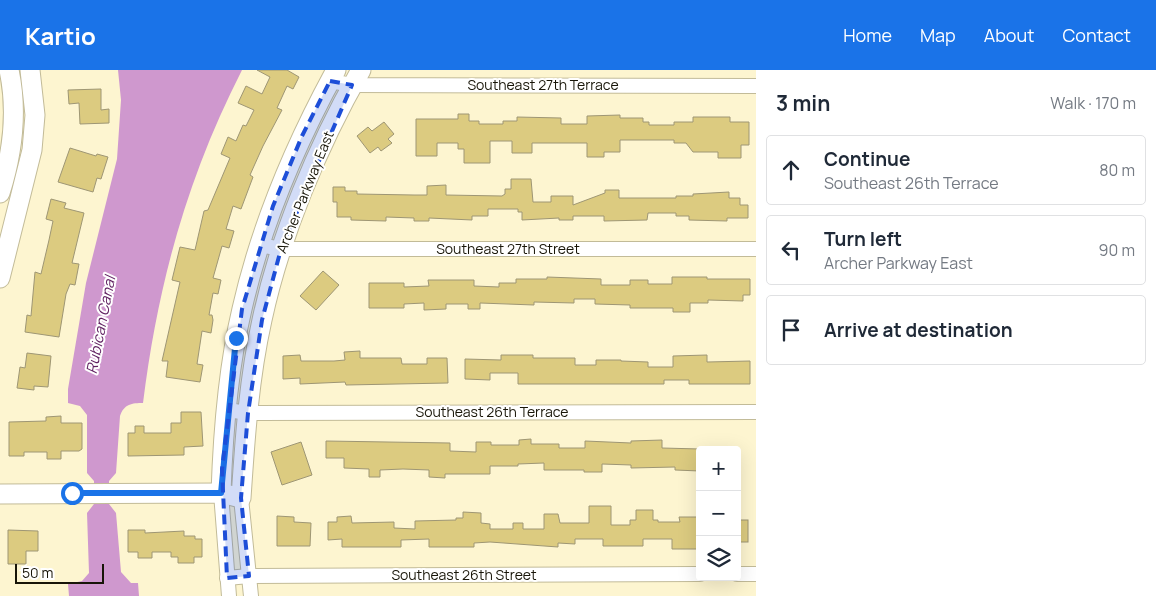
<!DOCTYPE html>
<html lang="en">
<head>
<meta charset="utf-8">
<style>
	:root { --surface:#fff; --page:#f2f2f3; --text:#1f2937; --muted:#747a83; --line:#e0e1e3; --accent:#1a73e8 }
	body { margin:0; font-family:Manrope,sans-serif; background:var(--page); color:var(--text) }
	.controls { position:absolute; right:15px; bottom:15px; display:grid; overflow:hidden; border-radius:5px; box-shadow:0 5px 20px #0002 }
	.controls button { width:45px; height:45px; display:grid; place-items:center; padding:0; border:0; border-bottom:1px solid var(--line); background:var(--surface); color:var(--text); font:25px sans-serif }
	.scale { position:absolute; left:15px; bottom:12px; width:89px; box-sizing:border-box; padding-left:5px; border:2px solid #181508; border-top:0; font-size:14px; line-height:18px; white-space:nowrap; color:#181508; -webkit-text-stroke:4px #fff; paint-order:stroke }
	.stop { position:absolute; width:15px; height:15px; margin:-11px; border:4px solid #1a73e8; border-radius:50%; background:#fff }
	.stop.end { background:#1a73e8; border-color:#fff; box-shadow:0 1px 5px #0008 }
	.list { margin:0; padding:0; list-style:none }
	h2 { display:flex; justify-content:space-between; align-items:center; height:65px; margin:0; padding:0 20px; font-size:21px }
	h2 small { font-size:16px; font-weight:400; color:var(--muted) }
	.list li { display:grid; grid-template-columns:32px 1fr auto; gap:15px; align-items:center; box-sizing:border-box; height:70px; margin:0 10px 10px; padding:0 10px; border:1px solid var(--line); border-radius:5px }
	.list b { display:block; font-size:19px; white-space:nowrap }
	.list p { margin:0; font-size:16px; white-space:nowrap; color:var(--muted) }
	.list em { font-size:16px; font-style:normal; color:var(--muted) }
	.icon { flex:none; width:28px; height:28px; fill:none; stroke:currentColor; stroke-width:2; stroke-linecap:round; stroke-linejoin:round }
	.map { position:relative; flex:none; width:756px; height:526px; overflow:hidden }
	header { display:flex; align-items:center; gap:30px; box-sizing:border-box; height:70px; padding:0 25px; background:var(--accent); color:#fff }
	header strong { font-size:24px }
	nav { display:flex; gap:28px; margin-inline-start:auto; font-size:18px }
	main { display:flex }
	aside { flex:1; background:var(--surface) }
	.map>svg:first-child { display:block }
	.water { fill:#cf98ce }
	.building { fill:#dccb80; stroke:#9e9674 }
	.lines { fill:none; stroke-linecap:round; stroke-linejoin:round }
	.street-casing { stroke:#c2bb98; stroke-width:16 }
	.secondary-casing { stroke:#c2bb98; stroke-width:21 }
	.street { stroke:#fff; stroke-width:14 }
	.secondary { stroke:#fff; stroke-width:19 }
	.route { stroke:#1a73e8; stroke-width:6 }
	.marked { fill:#1d4ed8; fill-opacity:0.2; stroke:#1d4ed8; stroke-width:4; stroke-dasharray:10 6; stroke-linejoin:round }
	.labels { text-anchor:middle; stroke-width:4; stroke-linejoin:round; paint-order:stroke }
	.street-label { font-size:14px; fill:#181508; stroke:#fff }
	.water-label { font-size:15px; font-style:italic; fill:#5f1f60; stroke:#fff }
</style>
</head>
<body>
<header>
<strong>Kartio</strong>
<nav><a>Home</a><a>Map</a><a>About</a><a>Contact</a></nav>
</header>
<main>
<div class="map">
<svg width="756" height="526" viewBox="0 0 756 526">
	<rect width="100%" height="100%" fill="#fdf5d0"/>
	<path class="water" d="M118,0H242C187,108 158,213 143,333C132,333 124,334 120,346L116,403L109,411V434L116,443L121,502L131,513H138L139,526H69L68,514L82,511L89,503L87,443L94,434V411L87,403V345L80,336L68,333V319L86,213L117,89L121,30Z"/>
	<g class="building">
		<polygon points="257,0 287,0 299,7 293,19 287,16 277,38 282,40 263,76 250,105 253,107 241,139 233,136 226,159 234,161 229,178 222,176 213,208 221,210 218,224 213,223 209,245 212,245 213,250 211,263 202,261 197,294 203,295 200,312 166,307 168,291 162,291 180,212 172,210 180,177 195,180 204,141 208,140 230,88 221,84 228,67 236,71 243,55 246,56 254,40 238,33 246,16 262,24 270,7"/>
		<polygon points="101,19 101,40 109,39 109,53 80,54 79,33 69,34 68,20"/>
		<polygon points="458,44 469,44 469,51 479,51 479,54 503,54 503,51 517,51 517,47 561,48 561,54 587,54 587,46 620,45 620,48 643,48 643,52 649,52 649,55 674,55 674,52 693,52 693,47 730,47 730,52 749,52 749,75 741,75 741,88 718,88 718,82 693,82 686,73 674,73 674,70 620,70 620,82 604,82 604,87 587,87 587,73 532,73 532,83 512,83 512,71 490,71 490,93 464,93 464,79 458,79 458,73 437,73 437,86 416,86 416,49 458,49"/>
		<polygon points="384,52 394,64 388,69 392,73 381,81 378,77 370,83 357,66 368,57 372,61"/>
		<polygon points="70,78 96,86 97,84 108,87 101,109 97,108 93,122 58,112"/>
		<polygon points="511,109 531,109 533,132 551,132 551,126 573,126 573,135 605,123 605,120 619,120 619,128 676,128 676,126 693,126 693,124 729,122 729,128 740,128 740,135 748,135 748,148 727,148 727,151 689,150 689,146 676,146 676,143 648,143 647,150 604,151 604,146 573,146 573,150 559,150 559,148 522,150 522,142 518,142 518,139 488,139 488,146 472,146 472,150 429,148 429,151 414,151 414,148 386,147 386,151 351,150 351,147 337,147 337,132 333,132 333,117 345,117 345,121 357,121 357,124 414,125 427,125 427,116 446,115 446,125 502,126 505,124 505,119 511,119"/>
		<polygon points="51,129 66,133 64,138 84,143 72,193 79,194 75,215 70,214 66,224 59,267 25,262 27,245 31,246 35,202 41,204 49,170 53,151 46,149"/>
		<polygon points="323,201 339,215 316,240 300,226"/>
		<polygon points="547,207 601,209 601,215 630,215 630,210 648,210 648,214 672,214 672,207 707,207 707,209 750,209 750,225 743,225 743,231 708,230 708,233 690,233 690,242 673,242 673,238 630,238 630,235 595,234 595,229 574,229 574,233 534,232 534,235 480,233 480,239 468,239 468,234 446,234 446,239 424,240 424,233 404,234 404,238 369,238 369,213 404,213 404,217 429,216 428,210 474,210 474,216 499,217 499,213 516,213 516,209 547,209"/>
		<polygon points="360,281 360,288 401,288 402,294 427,294 427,288 447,288 448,313 346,315 345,312 300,314 300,308 283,309 283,286 300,285 301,291 334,291 345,290 344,282"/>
		<polygon points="27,283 51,286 48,317 34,316 34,320 17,318 20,297 25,298"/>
		<polygon points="501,285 533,285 533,288 575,288 575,295 596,295 596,290 621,290 621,291 648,292 648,297 673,297 673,286 707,285 707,292 750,291 750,314 689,314 689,310 664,310 664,314 518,314 518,303 490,303 490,310 465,309 465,289 501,290"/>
		<polygon points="181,342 201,342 203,376 184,377 184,385 128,386 128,363 135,363 135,356 144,356 144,363 171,363 171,353 181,353"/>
		<polygon points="61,346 61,353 82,353 82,379 79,381 61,381 61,389 47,389 47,382 24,382 24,386 9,386 9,352 46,351 46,347"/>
		<polygon points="531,369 531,374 559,374 559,378 585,378 585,371 631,373 631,371 662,370 662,378 700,379 700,401 675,400 675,397 631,398 631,395 602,394 602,402 584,402 584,400 544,400 544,393 518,394 518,396 490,396 490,404 445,404 445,408 429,407 429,400 403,399 380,400 380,407 369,407 369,399 344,398 344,388 326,388 326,371 450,373 450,381 476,382 476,372 491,372 491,375 519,375 519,370"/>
		<polygon points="301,372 312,405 282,415 271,382"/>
		<polygon points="589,436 611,436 611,455 630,455 630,450 636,450 636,440 653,440 653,450 658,450 658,452 680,452 679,447 700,447 700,479 672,479 672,469 643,469 643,476 603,476 603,469 575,469 575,474 558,473 558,477 490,472 474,473 474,477 429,477 429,469 401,470 401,477 342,477 342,469 328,470 328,452 337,452 337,447 351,446 352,453 394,452 394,458 415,459 415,451 456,450 456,448 463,448 463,442 481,443 481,453 490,454 490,459 513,459 513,453 523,453 523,459 544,459 544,444 558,444 560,453 589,453"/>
		<polygon points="277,446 294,447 294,452 311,453 310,476 277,476"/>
		<rect x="737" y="450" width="11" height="22"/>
		<polygon points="8,460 38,461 38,481 26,481 26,494 8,494"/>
		<polygon points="128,460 145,460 145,463 184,461 184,466 195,466 195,469 202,469 202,487 194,487 194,493 178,493 178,487 171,487 171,482 152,482 152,488 138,488 138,482 128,482"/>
	</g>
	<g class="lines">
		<defs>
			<g id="street">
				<polyline points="330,11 352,15 756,16"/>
				<polyline points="260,175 281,179 756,179"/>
				<polyline points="227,340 248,343 756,342"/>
				<polyline points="221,423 229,526"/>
				<polyline points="241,428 251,526"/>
				<polyline points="737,504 756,504"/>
				<polyline points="227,508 249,506 700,504"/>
			</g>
			<g id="secondary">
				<path d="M0,123C13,82 18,42 9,0"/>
				<polyline points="0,208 32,80 35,45 30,0"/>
				<path d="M221,423C223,362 228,298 242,239C261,155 295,75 336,0"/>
				<path d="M0,424L221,423L241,428C245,368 249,308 262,250C280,166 318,75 361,0"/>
			</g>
		</defs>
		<use href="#street" class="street-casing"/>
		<use href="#secondary" class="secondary-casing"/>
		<use href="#street" class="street"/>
		<use href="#secondary" class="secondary"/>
	</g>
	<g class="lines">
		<polyline class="route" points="72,423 221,423 236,268"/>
	</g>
	<path class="marked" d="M330,11L352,15L281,179L262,250L248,343L241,428L249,506L227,508L222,399L242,239L273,136L302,66Z"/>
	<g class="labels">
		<g class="street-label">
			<text x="543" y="20">Southeast 27th Terrace</text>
			<text transform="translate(305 122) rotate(-68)" y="5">Archer Parkway East</text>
			<text x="508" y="184">Southeast 27th Street</text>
			<text x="492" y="347">Southeast 26th Terrace</text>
			<text x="464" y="510">Southeast 26th Street</text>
		</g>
		<g class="water-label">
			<text transform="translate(101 255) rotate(-79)" y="5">Rubican Canal</text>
		</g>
	</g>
</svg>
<div class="controls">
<button>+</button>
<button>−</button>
<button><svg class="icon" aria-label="layers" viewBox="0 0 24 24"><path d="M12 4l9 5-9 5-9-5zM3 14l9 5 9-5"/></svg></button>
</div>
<div class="scale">50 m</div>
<div class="stop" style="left:72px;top:423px"></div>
<div class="stop end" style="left:236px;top:268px"></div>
</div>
<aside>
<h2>3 min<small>Walk · 170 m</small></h2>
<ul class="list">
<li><svg class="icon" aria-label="ahead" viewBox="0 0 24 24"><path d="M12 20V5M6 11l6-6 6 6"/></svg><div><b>Continue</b><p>Southeast 26th Terrace</p></div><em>80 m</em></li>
<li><svg class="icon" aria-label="left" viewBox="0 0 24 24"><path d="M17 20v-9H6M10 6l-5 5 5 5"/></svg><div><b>Turn left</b><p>Archer Parkway East</p></div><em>90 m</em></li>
<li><svg class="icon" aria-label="arrive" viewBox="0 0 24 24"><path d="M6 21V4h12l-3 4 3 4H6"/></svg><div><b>Arrive at destination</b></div></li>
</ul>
</aside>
</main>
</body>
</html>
